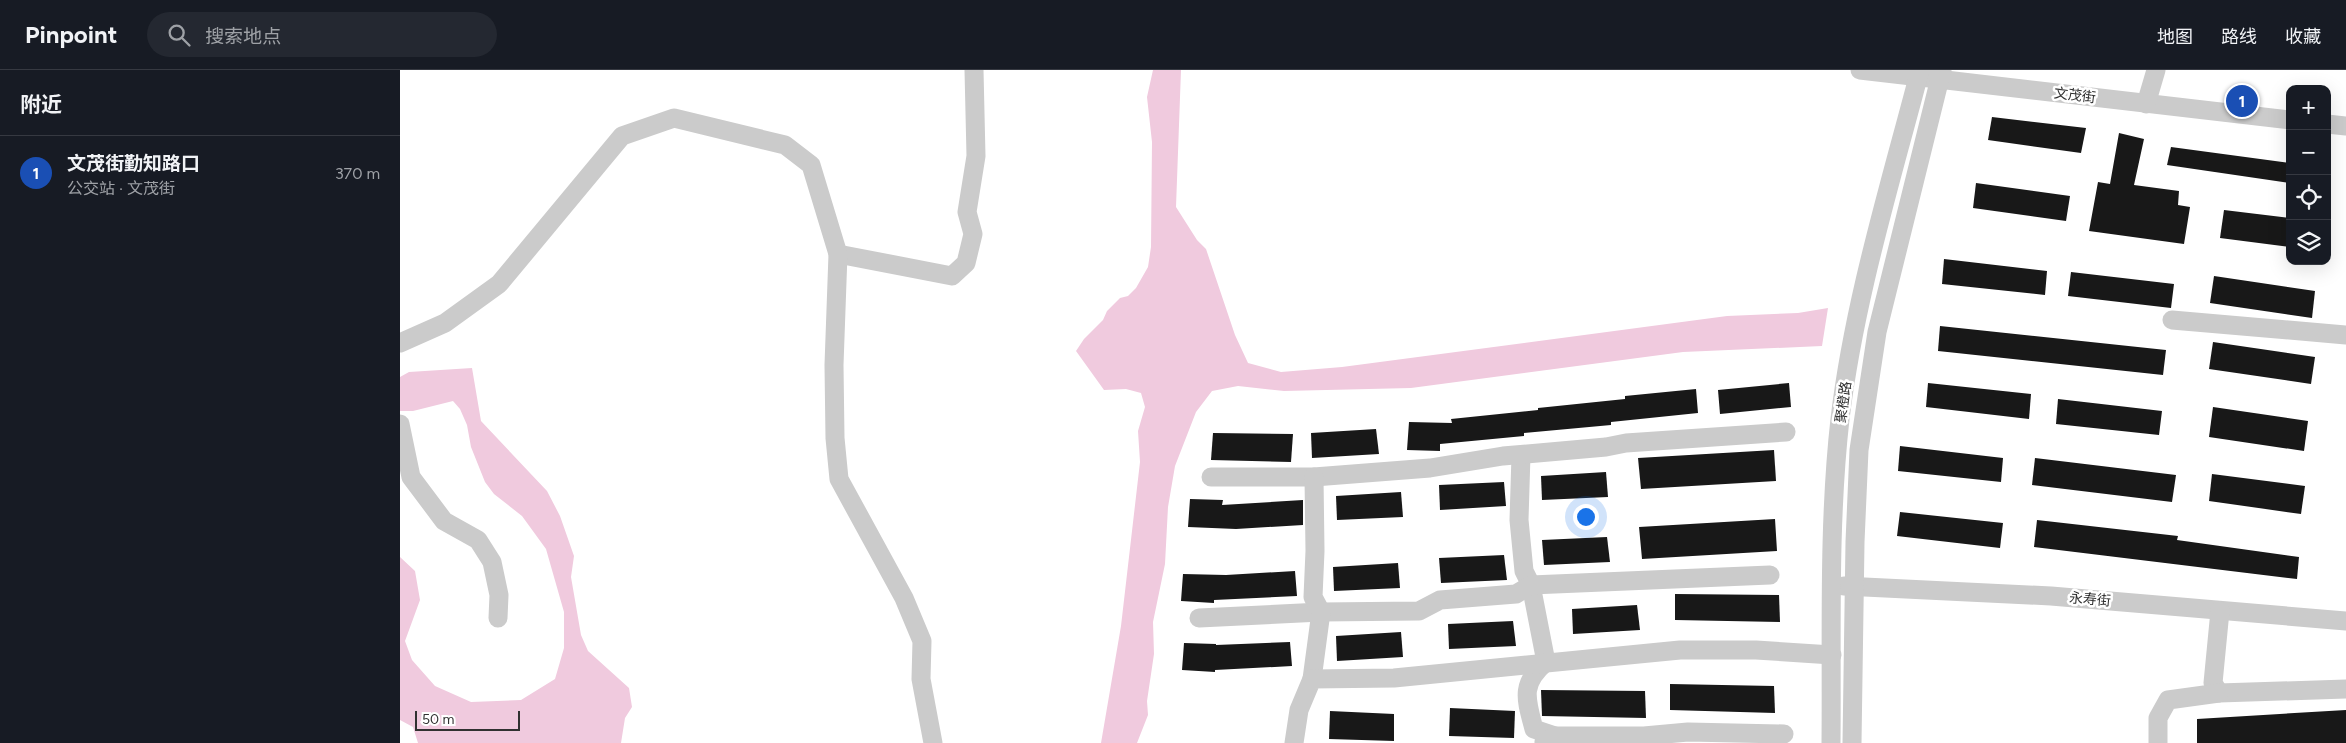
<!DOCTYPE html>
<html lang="zh">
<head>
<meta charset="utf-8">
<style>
	:root { --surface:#171b24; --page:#242831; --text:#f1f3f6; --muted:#9ea1a6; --line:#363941; --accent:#ea580c }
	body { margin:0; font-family:Figtree,"Noto Sans SC",sans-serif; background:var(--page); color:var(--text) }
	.controls { position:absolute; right:15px; top:15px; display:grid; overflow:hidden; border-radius:10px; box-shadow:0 5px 20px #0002 }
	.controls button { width:45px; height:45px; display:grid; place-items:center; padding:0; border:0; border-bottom:1px solid var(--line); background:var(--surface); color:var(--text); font:25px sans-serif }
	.scale { position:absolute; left:15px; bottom:12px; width:105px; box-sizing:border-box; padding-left:5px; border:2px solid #313131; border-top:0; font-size:14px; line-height:18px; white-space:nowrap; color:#313131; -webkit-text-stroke:4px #fff; paint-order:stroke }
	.you { position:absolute; left:1185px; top:446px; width:18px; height:18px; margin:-12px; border:4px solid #fff; border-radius:50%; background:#1a73e8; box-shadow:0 0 0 8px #1a73e833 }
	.badge { display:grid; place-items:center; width:32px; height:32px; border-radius:50%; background:var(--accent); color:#fff; font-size:16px; font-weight:700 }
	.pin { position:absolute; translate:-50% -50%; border:2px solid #fff; box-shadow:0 1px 5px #0006 }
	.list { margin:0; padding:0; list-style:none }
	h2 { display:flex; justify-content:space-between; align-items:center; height:65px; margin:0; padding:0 20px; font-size:21px }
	h2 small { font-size:16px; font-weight:400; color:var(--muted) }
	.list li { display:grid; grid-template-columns:32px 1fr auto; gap:15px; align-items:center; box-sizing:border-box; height:75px; padding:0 20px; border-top:1px solid var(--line) }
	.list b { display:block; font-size:19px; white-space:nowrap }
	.list p { margin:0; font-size:16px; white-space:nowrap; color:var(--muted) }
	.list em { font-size:16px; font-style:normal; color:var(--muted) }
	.icon { flex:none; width:28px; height:28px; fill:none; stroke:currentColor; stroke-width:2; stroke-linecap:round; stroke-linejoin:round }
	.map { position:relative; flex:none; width:1946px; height:673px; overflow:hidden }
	header { display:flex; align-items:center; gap:30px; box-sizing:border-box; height:70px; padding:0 25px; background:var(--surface); border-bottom:1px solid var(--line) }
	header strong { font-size:24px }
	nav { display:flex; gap:28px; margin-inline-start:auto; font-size:18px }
	.search { width:350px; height:45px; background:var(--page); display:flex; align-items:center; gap:12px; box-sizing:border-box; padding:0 18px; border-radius:28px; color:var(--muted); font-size:19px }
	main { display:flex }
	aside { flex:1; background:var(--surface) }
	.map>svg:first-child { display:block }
	.water { fill:#f0cade }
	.building { fill:#181818 }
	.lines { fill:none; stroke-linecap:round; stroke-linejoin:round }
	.minor { stroke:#cbcbcb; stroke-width:19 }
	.labels { text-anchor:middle; stroke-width:5; stroke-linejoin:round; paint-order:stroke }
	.street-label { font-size:14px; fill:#313131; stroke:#fff }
</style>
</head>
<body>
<header>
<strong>Pinpoint</strong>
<div class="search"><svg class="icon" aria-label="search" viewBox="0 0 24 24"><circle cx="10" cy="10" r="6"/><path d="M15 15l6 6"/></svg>搜索地点</div>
<nav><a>地图</a><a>路线</a><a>收藏</a></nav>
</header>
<main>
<aside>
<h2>附近<small></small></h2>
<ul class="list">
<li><span class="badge" style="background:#1a4fb4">1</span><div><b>文茂街勤知路口</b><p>公交站 · 文茂街</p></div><em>370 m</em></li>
</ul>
</aside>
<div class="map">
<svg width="1946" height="673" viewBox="0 0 1946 673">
	<rect width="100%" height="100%" fill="#fff"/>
	<g class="water">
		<polygon points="753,0 781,0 776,137 797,170 806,179 835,265 848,293 881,302 942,297 1327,246 1398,243 1428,238 1422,276 1283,282 1011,318 884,321 838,316 812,321 796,342 775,396 768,437 765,494 753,552 754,584 747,631 748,645 737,673 701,673 721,556 740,392 738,361 745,337 741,323 726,319 704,320 676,281 684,269 703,250 707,241 720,228 728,226 736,218 748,197 751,177 752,72 747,27"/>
		<polygon points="72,298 81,351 147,421 160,446 174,486 171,507 181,565 188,581 229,618 232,637 225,648 221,673 18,673 13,657 0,650 0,487 15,501 20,530 5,571 12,590 35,616 71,632 121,630 155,609 164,578 164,542 146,479 122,446 94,424 85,412 71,377 67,355 60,339 53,331 13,341 0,341 0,307 9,302"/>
	</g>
	<g class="building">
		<polygon points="1592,47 1686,58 1681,83 1588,70"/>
		<polygon points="1719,63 1744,69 1734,115 1779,121 1778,135 1790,137 1784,174 1689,161 1698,112 1710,114"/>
		<polygon points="1771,77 1890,93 1890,113 1767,95"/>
		<polygon points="1576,113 1670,126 1666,151 1573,138"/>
		<polygon points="1824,140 1890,148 1890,177 1820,168"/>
		<polygon points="1544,189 1647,201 1645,225 1542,214"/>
		<polygon points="1671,202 1774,214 1771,238 1668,226"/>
		<polygon points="1814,206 1915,221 1912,248 1810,233"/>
		<polygon points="1540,256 1766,280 1763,305 1538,281"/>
		<polygon points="1813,272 1915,287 1911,314 1809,299"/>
		<polygon points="1389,313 1391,337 1320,344 1318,320"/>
		<polygon points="1528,313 1631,324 1629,349 1526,337"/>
		<polygon points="1296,319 1298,343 1211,352 1211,355 1124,363 1124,366 1040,374 1040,381 1007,380 1009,352 1052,353 1051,349 1138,340 1138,338 1225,329 1225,326"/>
		<polygon points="1658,329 1762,341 1759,365 1656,354"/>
		<polygon points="1813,337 1908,351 1904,381 1809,367"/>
		<polygon points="976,359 979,384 912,388 911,363"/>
		<polygon points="813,363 893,364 891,392 811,390"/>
		<polygon points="1500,376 1603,388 1601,412 1498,401"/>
		<polygon points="1374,380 1376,411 1241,419 1238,388"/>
		<polygon points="1635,388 1776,405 1772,432 1632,415"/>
		<polygon points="1206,402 1208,427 1142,430 1141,406"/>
		<polygon points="1812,404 1905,416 1901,444 1809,431"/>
		<polygon points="1104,412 1106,436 1040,440 1039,415"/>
		<polygon points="1001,422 1003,447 937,450 936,426"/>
		<polygon points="790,429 823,430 822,435 903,430 903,455 836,459 788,457"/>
		<polygon points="1500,442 1603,453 1600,478 1497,466"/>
		<polygon points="1375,449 1377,481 1242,489 1239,457"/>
		<polygon points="1637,450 1778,466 1777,470 1899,487 1897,509 1634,477"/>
		<polygon points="1207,467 1210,492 1144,495 1142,470"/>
		<polygon points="1104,485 1107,510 1041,513 1039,488"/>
		<polygon points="998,493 1000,518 934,521 933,497"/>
		<polygon points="895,501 897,526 814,530 814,533 781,531 783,504 826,505"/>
		<polygon points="1275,524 1379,525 1380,552 1275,550"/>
		<polygon points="1237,535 1240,560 1173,564 1172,539"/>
		<polygon points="1113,551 1116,576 1049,579 1048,554"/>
		<polygon points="1001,562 1003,587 937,591 936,566"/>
		<polygon points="890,572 892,596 815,600 815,602 782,600 784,573 816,574 816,575"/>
		<polygon points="1270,614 1374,616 1375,643 1270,640"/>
		<polygon points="1141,620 1245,621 1246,648 1142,646"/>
		<polygon points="1050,638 1115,641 1114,668 1049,666"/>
		<polygon points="1946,640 1946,673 1797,673 1797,649"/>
		<polygon points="930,641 994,644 994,671 929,669"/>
	</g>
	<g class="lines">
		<g class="minor">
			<polyline points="1460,0 1890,50"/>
			<polyline points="1746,34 1756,0"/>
			<polyline points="1927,54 1946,56"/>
			<polyline points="438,184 552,206 566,193 573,164 567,142 576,86 574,0"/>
			<polyline points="1772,250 1946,265"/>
			<polyline points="0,273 45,253 99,214 222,66 274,48 385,75 411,95 438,184 434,295 435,368 439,409 504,528 522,571 521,609 533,673"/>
			<polyline points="0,354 11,407 44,451 78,470 92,492 99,525 98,548"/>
			<path d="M1121,385L1119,450L1124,501L1131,515L1146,592C1120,614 1126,629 1134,659L1155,666"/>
			<polyline points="811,407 914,407 1030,398 1103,386 1206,377 1226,373 1386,362"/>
			<polyline points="1444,516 1651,526 1946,551"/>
			<polyline points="1820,541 1813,613 1819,623 1946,619"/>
			<polyline points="799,548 921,542 1019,541 1040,530 1116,524 1131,515 1370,505"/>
			<polyline points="912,609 921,542 913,527 915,481 914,407"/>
			<polyline points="1144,672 1155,666 1244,666 1288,662 1384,664"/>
			<polyline points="894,673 899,640 912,609 994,608 1280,580 1356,580 1432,585"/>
			<path d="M1431,673C1432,565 1428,456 1440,349C1454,231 1490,115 1520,0"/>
			<polyline points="1452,673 1455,472 1459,380 1477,262 1542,0"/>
			<polyline points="1758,673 1758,648 1768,630 1819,623"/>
		</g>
	</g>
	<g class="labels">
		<g class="street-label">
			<text transform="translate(1675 25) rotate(7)" y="5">文茂街</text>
			<text transform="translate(1443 332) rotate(-82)" y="5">聚橙路</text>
			<text transform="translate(1690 529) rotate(5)" y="5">永寿街</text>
		</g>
	</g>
</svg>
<div class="controls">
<button>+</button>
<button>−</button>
<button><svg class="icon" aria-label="locate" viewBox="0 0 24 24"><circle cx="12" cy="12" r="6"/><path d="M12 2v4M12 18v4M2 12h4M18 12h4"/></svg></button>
<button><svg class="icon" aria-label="layers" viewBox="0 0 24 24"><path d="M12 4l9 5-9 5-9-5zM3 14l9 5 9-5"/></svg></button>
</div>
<div class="scale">50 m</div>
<div class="you"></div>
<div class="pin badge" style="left:1842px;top:31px;background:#1a4fb4">1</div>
</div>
</main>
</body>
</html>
